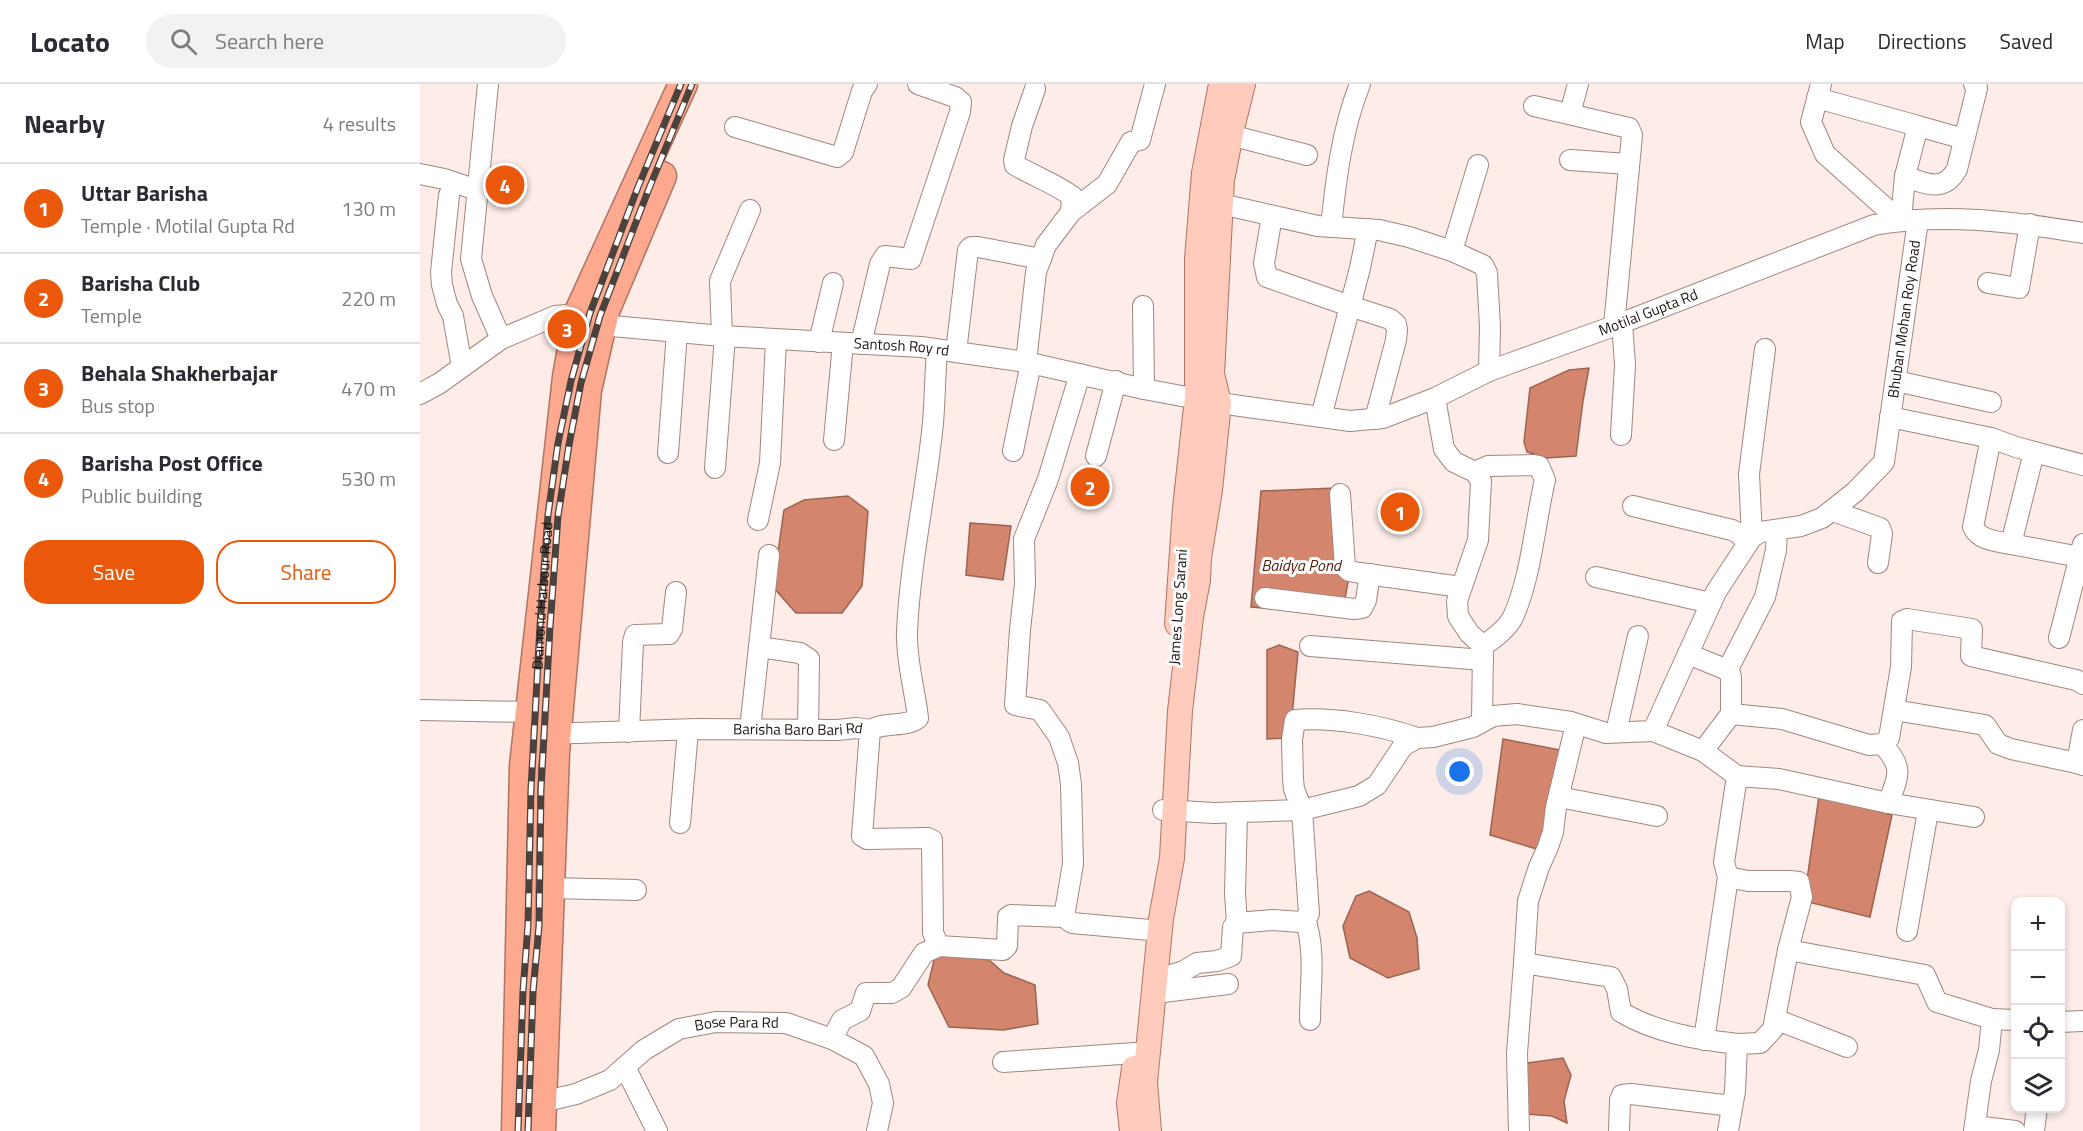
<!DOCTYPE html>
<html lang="en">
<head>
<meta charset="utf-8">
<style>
	:root { --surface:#fff; --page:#f2f2f3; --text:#2b2b33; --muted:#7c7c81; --line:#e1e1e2; --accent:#ea580c }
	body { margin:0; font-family:"Titillium Web",sans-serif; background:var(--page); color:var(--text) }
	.controls { position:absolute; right:18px; bottom:18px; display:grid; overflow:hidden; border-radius:12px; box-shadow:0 3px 9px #0003 }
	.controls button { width:54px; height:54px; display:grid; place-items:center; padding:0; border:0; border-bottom:2px solid var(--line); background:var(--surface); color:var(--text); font:30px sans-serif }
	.you { position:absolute; left:1040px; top:688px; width:21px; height:21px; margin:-15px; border:4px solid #fff; border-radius:50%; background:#1a73e8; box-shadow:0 0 0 9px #1a73e833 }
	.badge { display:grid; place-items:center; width:39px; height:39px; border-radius:50%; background:var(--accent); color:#fff; font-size:20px; font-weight:700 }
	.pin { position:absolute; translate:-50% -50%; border:3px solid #fff; box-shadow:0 2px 6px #0006 }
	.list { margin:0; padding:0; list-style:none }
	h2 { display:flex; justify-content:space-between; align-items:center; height:78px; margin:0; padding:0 24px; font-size:26px }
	h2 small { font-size:20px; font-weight:400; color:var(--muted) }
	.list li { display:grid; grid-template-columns:39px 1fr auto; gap:18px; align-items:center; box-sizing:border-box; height:90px; padding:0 24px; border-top:2px solid var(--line) }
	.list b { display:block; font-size:22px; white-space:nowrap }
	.list p { margin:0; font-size:20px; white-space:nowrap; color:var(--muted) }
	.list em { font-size:20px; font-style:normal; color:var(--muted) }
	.actions { display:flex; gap:12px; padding:18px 24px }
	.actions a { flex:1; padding:14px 0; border:2px solid var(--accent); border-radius:24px; text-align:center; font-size:21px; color:var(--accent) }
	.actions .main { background:var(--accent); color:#fff }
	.icon { flex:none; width:33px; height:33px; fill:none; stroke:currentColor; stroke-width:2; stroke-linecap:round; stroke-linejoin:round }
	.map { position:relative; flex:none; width:1663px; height:1047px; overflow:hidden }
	header { display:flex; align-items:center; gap:36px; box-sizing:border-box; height:84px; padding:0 30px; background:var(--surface); border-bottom:2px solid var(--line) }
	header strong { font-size:28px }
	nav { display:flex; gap:33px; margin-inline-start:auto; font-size:21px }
	.search { width:420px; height:54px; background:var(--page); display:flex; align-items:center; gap:15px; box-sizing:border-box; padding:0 21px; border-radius:33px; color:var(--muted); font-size:22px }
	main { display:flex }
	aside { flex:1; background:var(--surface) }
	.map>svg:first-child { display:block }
	.water { fill:#d4856e; stroke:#9d6352; stroke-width:1.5 }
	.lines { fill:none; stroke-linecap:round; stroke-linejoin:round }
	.minor-casing { stroke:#a08780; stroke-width:22 }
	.major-casing { stroke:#ae7463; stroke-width:26 }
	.highway-casing { stroke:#ae7463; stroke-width:31 }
	.minor { stroke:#fff; stroke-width:20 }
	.major { stroke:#fecbbc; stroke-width:24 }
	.highway { stroke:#fda98f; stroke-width:28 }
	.rail-casing { stroke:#4b413d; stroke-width:7 }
	.rail { stroke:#fefefe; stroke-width:4.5; stroke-dasharray:14; stroke-linecap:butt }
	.labels { text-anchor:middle; stroke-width:6; stroke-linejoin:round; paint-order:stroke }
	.street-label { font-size:15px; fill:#1c1310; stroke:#fefefe }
	.water-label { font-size:16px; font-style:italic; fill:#4f1d0d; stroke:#fefefe }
</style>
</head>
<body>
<header>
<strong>Locato</strong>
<div class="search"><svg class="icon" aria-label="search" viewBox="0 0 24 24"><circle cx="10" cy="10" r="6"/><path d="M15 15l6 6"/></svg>Search here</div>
<nav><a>Map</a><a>Directions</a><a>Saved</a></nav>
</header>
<main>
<aside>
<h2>Nearby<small>4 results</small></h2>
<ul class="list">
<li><span class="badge">1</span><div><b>Uttar Barisha</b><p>Temple · Motilal Gupta Rd</p></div><em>130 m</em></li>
<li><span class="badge">2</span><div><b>Barisha Club</b><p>Temple</p></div><em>220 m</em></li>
<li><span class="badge">3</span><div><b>Behala Shakherbajar</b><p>Bus stop</p></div><em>470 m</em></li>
<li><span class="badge">4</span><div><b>Barisha Post Office</b><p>Public building</p></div><em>530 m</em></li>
</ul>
<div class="actions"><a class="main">Save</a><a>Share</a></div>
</aside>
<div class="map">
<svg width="1663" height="1047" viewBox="0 0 1663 1047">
	<rect width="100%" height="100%" fill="#fdece7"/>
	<g class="water">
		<polygon points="1169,284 1163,317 1156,372 1126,374 1107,368 1104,358 1110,304 1149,286"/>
		<polygon points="915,404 928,498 922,531 831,523 841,407"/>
		<polygon points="428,412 448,427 442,502 422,529 376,529 353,503 364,426 384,416"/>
		<polygon points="550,439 591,442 583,496 546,491"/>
		<polygon points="859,561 878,568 870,654 847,655 847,566"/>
		<polygon points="1083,655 1140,666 1120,766 1070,751"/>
		<polygon points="1399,712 1472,731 1450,833 1384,817"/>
		<polygon points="949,807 989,828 997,854 999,885 968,894 930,874 923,842 936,812"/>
		<polygon points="516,868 569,876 584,889 615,901 618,940 583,946 529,943 508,901"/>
		<polygon points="1143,974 1151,991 1144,1017 1147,1039 1132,1032 1107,1030 1101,980"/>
	</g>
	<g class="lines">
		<defs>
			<g id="minor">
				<path id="s1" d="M68,0L51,175L62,212L81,255L135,232L158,230L181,241L302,252L501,263L606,278L724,305L799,319L930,337L963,334L1015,314L1069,287L1194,242L1454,141C1523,128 1595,138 1663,149"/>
				<polyline points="1401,0 1391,38 1405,70 1479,136"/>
				<path d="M615,5L602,42L594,76L595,81C614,92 635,100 652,112L651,128"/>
				<path d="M1397,14L1498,42L1485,92C1506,100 1524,109 1537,85L1557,4L1554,0"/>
				<polyline points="1114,22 1209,44 1212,51 1194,242"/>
				<polyline points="1152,22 1158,0"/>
				<polyline points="1498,42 1544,55"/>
				<polyline points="315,43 417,73 423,68 442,7 447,0"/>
				<polyline points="810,51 887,71"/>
				<polyline points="1150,76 1208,80"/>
				<polyline points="0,90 24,95 57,106"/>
				<polyline points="29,111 21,188 22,201 27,220 33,232 42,283"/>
				<polyline points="801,120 898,142 959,146 989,153 1032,167 1063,181 1067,189 1070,243 1069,287"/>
				<polyline points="852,132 844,179 847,193 924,220"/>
				<polyline points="1481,136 1485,92"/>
				<path d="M911,143C916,95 922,45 940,0"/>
				<polyline points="1032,167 1058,81"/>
				<polyline points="1568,199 1599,204 1610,140"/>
				<polyline points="723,222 724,305"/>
				<polyline points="930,222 970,235 976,240 977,246 976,256 955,335"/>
				<polyline points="302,252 300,197 330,126"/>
				<polyline points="399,258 413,199"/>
				<polyline points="441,260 460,180 465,172 491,175 540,28 541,18 535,13 498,0"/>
				<polyline points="536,268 548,166 551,163 558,163 621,175"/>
				<polyline points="606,278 616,188 626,161 651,128 687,100 711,58 720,56 735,0"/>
				<polyline points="1476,297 1571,318"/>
				<polyline points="0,310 20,299 81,255"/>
				<polyline points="1015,314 1024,365 1034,378 1055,388 1061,397 1058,456 1037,517 1038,532 1049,549 1063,562 1062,638"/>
				<polyline points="901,333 940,184 948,145"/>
				<polyline points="1470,333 1571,354 1596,363 1663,381"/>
				<polyline points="1201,351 1205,281 1202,239"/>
				<path d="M1571,354L1553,443C1560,457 1577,457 1591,460"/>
				<polyline points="414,356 423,259"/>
				<polyline points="593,367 611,279"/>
				<polyline points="1614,368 1591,460 1660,473"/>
				<polyline points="248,369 257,248"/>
				<polyline points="676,372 696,297"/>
				<polyline points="295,384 305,252"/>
				<path d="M1055,388L1068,382L1114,381L1119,382L1125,396C1115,438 1111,494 1093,533C1087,545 1074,554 1063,562"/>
				<polyline points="920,410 925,483 929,487 940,489 1041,503"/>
				<polyline points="1213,422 1312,446 1318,449 1328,459"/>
				<polyline points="1413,427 1460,444 1462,450 1458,479"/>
				<polyline points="338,436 350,379 356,256"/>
				<polyline points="1332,453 1329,390 1345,265"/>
				<polyline points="1176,493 1291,519"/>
				<polyline points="845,514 934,525 942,524 946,516 950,490"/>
				<polyline points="1639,554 1663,460"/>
				<polyline points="890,562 1063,576"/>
				<polyline points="339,563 380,569 389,575 388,646"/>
				<polyline points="1268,570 1305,585 1310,589 1311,594 1311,630 1283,667"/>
				<polyline points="1307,587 1345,513 1356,466 1357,446"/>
				<polyline points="0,626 110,628"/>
				<polyline points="1474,626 1565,641 1578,660 1591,665 1657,679"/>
				<polyline points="1311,630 1362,635 1449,661 1462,660 1469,654 1481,583 1482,537 1487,535 1552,545 1551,572 1656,596 1663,600"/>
				<polyline points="330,645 349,471"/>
				<path d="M450,646C466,637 486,644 498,634C495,606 486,577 487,548C490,478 506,409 513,339C515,315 515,290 517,266"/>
				<polyline points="1663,646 1657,679 1663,681"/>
				<polyline points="1233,647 1283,667 1317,692 1304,778 1308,793 1328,797 1370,797 1379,798 1382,813 1368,866"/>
				<polyline points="209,648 213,558 215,551 249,550 252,545 256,508"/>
				<polyline points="1196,648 1218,552"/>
				<path id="s2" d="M126,650L277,645L417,646L437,644L450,646L442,752L447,755L508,754L512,756L513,849L519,862L583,866L587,862L588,833L591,831L644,833L652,839L730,846"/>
				<path d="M1462,660C1484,683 1479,692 1468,719"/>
				<polyline points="1317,692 1359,695 1468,719 1554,733"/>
				<polyline points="1139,713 1237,732"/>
				<path id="s3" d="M743,726L794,729L882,726L939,712L957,701L983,662L997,654L1013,653L1053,643L1073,632L1097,630L1151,638L1186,649L1233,647L1296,508L1332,453L1341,448L1381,442L1402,434L1435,408L1464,378L1498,136"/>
				<polyline points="260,739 268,646"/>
				<polyline points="130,804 216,806"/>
				<polyline points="644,833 653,780 651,700 648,679 639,653 620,626 595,621 600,546 605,500 604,455 628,395 660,290"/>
				<path d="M885,835C896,866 890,903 890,936"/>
				<polyline points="817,839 815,809 817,728"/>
				<polyline points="1487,847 1508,727"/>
				<polyline points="1104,879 1108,817 1119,783 1128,763 1133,748 1136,723 1156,640"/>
				<path d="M736,891L745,893L764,887L777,879L797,877L811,872L813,843L817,839L853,836L881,838L885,835L889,830L882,726L874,705L873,695L872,656L875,636C913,633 960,641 997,654"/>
				<polyline points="735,909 808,900"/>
				<polyline points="1355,935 1427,963"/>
				<polyline points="1572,935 1596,936"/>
				<polyline points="1640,938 1663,937"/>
				<polyline points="412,955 422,936 440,927 446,909 472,909 481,904 504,869 519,862"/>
				<polyline points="1284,956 1308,793"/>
				<polyline points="583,978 715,969"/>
				<polyline points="205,983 237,1047"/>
				<path id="s4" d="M122,1018L156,1010L190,996L224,966L259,945L296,938L366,939L412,955L444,972L459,1000L463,1019L457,1047"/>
				<polyline points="1555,1042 1595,1047"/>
				<path d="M1099,1047L1097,969L1104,879L1191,893L1197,905L1201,928C1236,949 1277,955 1317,960"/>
				<polyline points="1199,1047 1200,1016 1202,1011 1211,1010 1312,1022"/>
				<polyline points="1308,1047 1315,1007 1317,960 1340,959 1353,945 1368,866 1505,891 1517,918 1572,935 1569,966 1561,997 1554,1047"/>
				<polyline points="1614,1047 1617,1024"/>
			</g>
			<g id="major">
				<polyline points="757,540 765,424 777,314 777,175 784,89 801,0"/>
				<polyline points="712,1047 709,1019 714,984"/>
				<polyline points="729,1047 725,998 741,835 752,774 760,627 771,533 778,496 779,474 790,406 799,319 792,290 802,96 813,40 823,0"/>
			</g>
			<g id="highway">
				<polyline points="96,1047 104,682 147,293 158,230 263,0"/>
				<polyline points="121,1047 135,669 167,306 185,227 242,92"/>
			</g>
		</defs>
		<use href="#minor" class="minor-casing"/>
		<use href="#major" class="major-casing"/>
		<use href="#highway" class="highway-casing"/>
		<use href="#minor" class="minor"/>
		<use href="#major" class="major"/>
		<use href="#highway" class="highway"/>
		<defs>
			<g id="rail">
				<path id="s5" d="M98,1047L103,907L108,841L111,705L120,542L128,431L138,359L151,297L170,229L218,103L261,0"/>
				<polyline points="108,1047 113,908 119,842 121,705 130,543 138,432 149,361 161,299 180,232 228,107 272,0"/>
			</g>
		</defs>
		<use href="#rail" class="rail-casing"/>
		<use href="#rail" class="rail"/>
	</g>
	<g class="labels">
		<g class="street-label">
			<text dy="5" stroke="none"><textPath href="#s1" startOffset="1444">Motilal Gupta Rd</textPath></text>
			<text dy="5" stroke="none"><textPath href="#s3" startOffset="1044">Bhuban Mohan Roy Road</textPath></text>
			<text dy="5" stroke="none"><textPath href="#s1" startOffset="670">Santosh Roy rd</textPath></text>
			<text dy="5" stroke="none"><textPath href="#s5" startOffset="536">Diamond Harbour Road</textPath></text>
			<text transform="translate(758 523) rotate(-86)" y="5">James Long Sarani</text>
			<text dy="5" stroke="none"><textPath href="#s2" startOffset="252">Barisha Baro Bari Rd</textPath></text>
			<text dy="5" stroke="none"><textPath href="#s4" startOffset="216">Bose Para Rd</textPath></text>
		</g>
		<g class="water-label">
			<text x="881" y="487">Baidya Pond</text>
		</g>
	</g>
</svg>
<div class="controls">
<button>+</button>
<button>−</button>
<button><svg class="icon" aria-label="locate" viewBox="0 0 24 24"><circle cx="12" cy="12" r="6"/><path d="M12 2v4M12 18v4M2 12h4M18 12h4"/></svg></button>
<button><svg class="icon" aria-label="layers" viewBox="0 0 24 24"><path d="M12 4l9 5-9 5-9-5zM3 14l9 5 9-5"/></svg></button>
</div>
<div class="you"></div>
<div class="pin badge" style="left:980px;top:428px">1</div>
<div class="pin badge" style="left:670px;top:403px">2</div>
<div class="pin badge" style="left:147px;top:245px">3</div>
<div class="pin badge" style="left:85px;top:101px">4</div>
</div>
</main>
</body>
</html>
